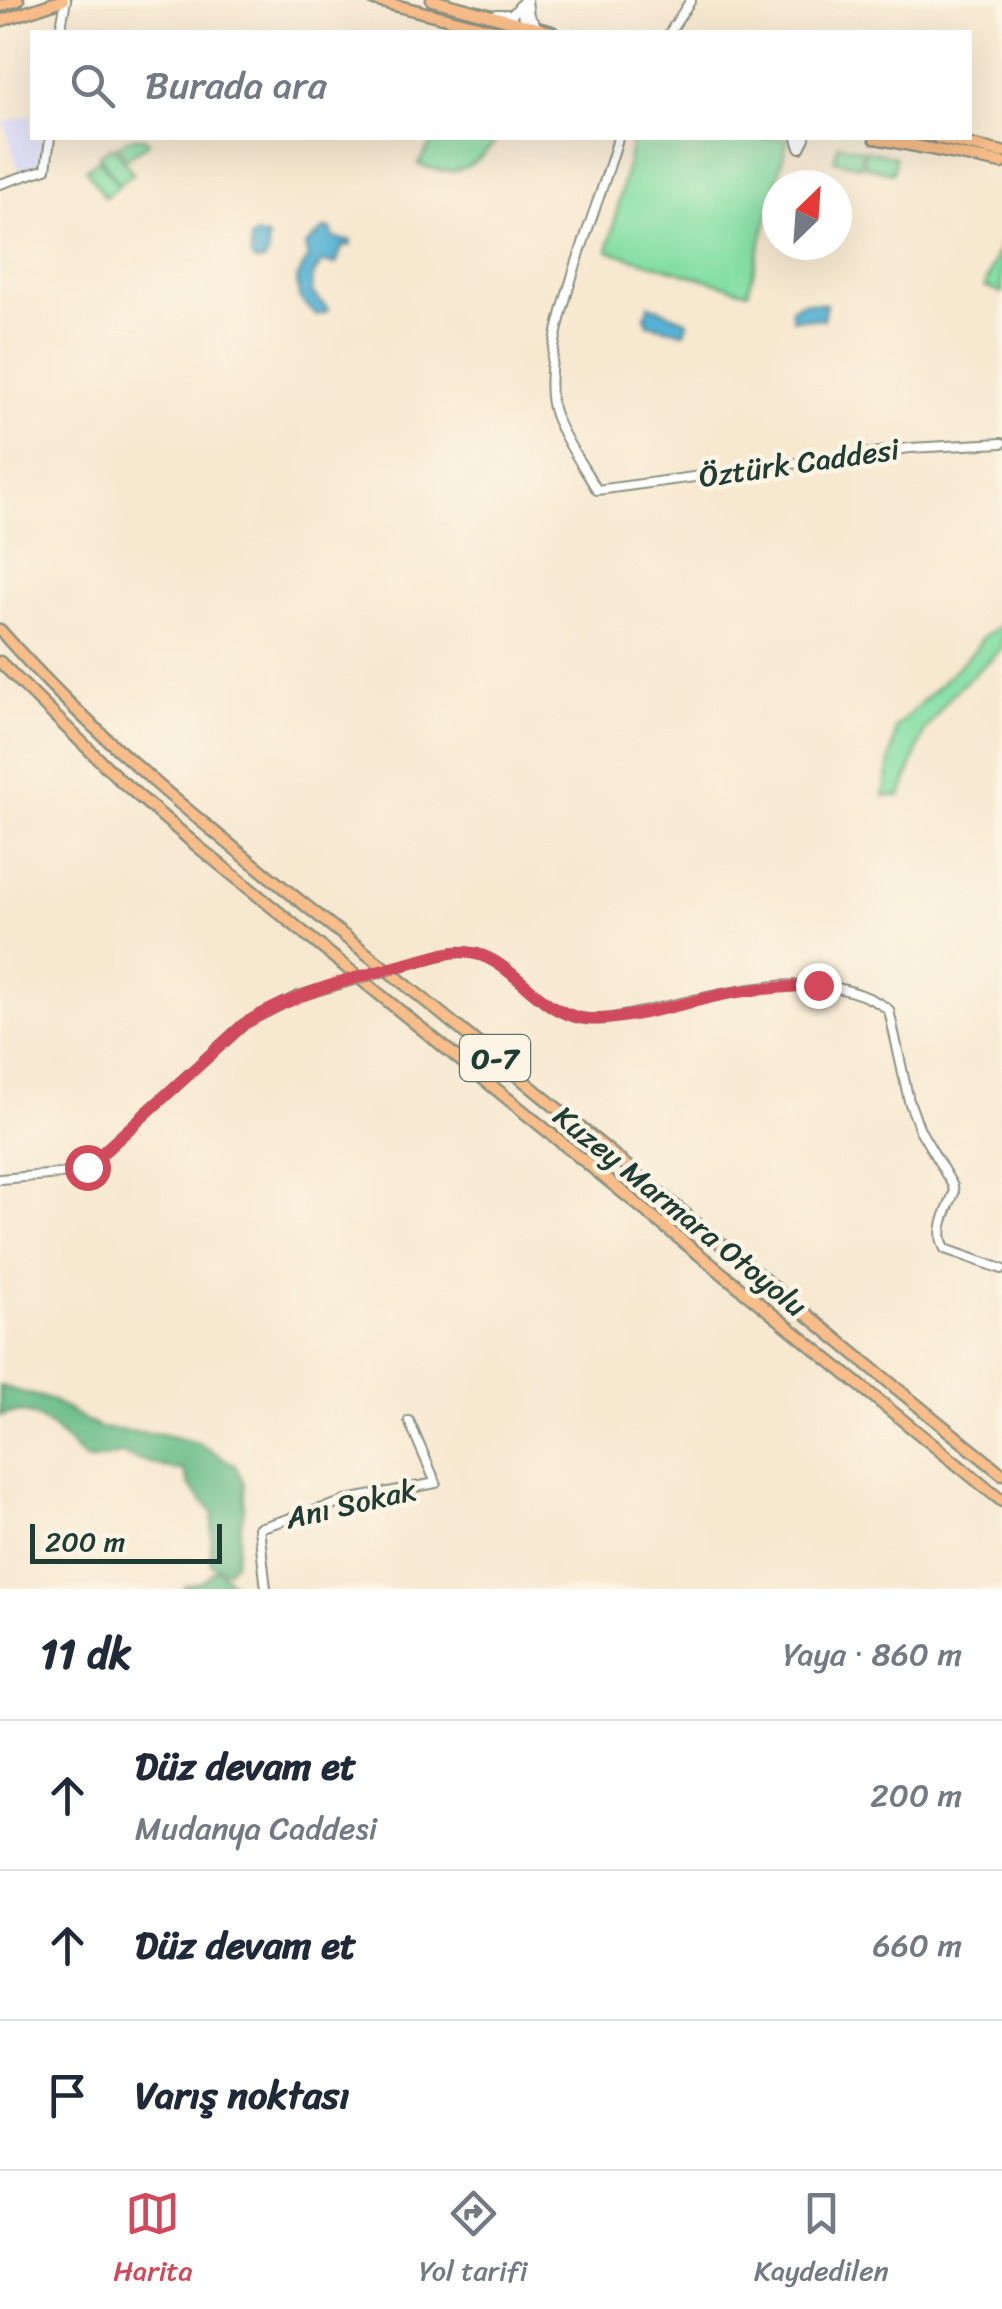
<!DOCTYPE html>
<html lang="tr">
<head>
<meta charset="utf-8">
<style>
	:root { --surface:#fff; --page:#f6f6f7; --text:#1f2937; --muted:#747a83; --line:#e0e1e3; --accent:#d1495b }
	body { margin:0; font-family:Sriracha,sans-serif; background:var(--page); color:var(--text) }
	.compass { position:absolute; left:762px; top:170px; width:90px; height:90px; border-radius:50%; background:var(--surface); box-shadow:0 10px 40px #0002; rotate:25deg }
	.scale { position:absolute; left:30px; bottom:25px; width:192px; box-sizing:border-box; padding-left:10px; border:5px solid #1f3d34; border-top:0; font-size:28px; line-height:35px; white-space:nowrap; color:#1f3d34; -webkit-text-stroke:8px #fcf5e5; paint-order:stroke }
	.stop { position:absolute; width:30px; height:30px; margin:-22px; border:8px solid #d1495b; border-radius:50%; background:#fff }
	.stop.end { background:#d1495b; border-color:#fff; box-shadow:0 2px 10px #0008 }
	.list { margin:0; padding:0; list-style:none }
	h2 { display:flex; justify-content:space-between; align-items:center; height:130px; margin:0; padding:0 40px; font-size:42px }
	h2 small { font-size:32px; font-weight:400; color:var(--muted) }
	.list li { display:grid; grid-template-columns:65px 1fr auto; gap:30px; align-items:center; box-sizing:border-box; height:150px; padding:0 40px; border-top:2px solid var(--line) }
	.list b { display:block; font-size:38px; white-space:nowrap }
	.list p { margin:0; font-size:32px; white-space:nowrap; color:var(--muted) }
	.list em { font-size:32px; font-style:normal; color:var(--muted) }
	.icon { flex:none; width:55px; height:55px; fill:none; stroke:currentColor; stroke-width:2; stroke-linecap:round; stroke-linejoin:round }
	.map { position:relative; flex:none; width:1002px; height:1589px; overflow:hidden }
	.search { position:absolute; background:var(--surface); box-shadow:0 10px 40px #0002; left:30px; right:30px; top:30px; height:110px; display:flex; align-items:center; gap:25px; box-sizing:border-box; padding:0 35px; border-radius:0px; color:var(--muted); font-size:38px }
	.sheet { height:580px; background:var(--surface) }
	nav { display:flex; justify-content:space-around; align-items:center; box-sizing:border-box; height:140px; border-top:2px solid var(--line); background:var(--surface); font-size:28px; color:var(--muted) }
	nav a { display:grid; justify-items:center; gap:5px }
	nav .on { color:var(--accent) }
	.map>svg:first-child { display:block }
	.built { fill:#d4d8f9 }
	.green { fill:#85dfa4; stroke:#528e6c; stroke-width:2.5 }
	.forest { fill:#6cbe8a; stroke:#467e5f; stroke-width:2.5 }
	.water { fill:#57b2d4; stroke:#3b7884; stroke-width:2.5 }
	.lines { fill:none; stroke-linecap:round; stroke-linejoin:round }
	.minor-casing { stroke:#8b9282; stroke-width:12 }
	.highway-casing { stroke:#8b9282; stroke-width:15 }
	.minor { stroke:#fff; stroke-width:8 }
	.highway { stroke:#f8bd89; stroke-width:10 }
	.minor-bridge-casing { stroke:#8b9282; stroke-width:12; stroke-linecap:butt }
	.minor-bridge { stroke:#fff; stroke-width:8 }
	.route { stroke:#d1495b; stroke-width:12 }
	.labels { text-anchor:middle; stroke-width:9; stroke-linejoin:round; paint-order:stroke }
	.shield { fill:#fcf5e5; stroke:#617469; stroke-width:2.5 }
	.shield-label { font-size:28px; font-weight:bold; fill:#1f3d34 }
	.street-label { font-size:30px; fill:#1f3d34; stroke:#fcf5e5 }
</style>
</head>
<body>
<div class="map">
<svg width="1002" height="1589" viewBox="0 0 1002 1589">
	<rect width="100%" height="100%" fill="#fcf5e5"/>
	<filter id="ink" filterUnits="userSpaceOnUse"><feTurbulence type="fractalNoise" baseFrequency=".01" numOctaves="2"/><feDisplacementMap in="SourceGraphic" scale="20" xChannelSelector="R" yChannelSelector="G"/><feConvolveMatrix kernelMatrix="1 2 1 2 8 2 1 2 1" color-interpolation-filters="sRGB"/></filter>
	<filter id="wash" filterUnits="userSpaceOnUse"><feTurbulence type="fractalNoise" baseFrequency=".0048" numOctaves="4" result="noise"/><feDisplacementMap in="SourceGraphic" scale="40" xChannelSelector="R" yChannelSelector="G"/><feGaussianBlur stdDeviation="2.25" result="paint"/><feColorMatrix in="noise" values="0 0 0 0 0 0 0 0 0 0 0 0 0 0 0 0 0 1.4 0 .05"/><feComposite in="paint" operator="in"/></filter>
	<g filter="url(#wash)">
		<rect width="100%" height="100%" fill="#f7e8d0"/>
		<polygon class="built" points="32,114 32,138 42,138 40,164 19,170 4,122"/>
		<g class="green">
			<polygon points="130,138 145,138 149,143 126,159 117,146"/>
			<path d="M435,138H499C473,167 458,180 418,164Z"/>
			<polygon points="633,138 788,138 748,292 608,251"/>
			<polygon points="838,144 863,150 859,166 834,160"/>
			<polygon points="113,146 133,174 119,184 99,155"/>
			<polygon points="866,150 896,157 893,173 863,166"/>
			<polygon points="99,159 119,187 105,197 86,169"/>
			<polygon points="1002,240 1002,293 985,287"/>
			<polygon points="1002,624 1002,649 952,694 924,732 901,796 884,796 896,727 974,651 983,637"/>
		</g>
		<g class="forest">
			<path d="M0,1386L51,1400L99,1428L161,1434L198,1443L235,1465L244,1483V1508L235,1562L227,1571L210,1564L213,1513L189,1485L184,1470H174L121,1454L88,1461C62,1440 39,1400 0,1416Z"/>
			<polygon points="217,1568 239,1589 184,1589 185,1586 203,1581"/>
		</g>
		<g class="water">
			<polygon points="325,228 331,229 334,238 351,241 350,246 343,245 336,264 322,262 313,275 312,293 328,309 325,313 316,315 299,298 297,279 308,257 305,246"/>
			<polygon points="256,234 268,238 268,255 264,261 256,262 251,257 251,239"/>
			<polygon points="804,302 826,304 823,319 793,319 791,308"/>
			<polygon points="649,305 688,321 684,332 648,324 645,317"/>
		</g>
	</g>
	<g filter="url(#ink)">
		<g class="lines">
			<defs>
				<g id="minor">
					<polyline points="527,0 529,16 538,28"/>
					<polyline points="521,8 526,32"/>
					<polyline points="496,14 513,14 524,0"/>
					<polyline points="60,32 66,0"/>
					<polyline points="670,32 691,0"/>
					<path d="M618,138C601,204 532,354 555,415C565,441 583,466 597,490L910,448L1002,443"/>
					<polyline points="797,138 800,148 805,138"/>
					<polyline points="0,184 46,169 50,138"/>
					<path d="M444,954C505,940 524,1003 576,1017C600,1024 627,1015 651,1010C720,994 827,963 889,1010L909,1101L920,1130L953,1186L954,1193C947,1211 935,1231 945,1249L1002,1269"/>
					<polyline points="0,1179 82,1172 244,1024 298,996"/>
					<polyline points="266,1589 259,1528 352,1499 436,1483 409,1421"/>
				</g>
				<g id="highway">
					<polyline points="374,0 502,32"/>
					<polyline points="432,0 552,32"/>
					<polyline points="0,6 18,0"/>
					<polyline points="0,21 63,0"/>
					<polyline points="875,138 1002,163"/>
					<polyline points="938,138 1002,152"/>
					<path d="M0,630C123,771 278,881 422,998C616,1155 807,1317 1002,1474"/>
					<polyline points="0,662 120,780 196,845 1002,1501"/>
				</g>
			</defs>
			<use href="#minor" class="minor-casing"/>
			<use href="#highway" class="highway-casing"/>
			<use href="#minor" class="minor"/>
			<use href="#highway" class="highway"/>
			<defs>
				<polyline id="minor-bridge" points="298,996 444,954"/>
			</defs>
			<use href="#minor-bridge" class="minor-bridge-casing"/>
			<use href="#minor-bridge" class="minor-bridge"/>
		</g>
	</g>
	<g class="lines" filter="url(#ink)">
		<path class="route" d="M87,1167L244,1024C304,987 376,973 444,954C505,940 524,1003 576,1017C610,1027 688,1001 726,994C756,988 787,987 818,985"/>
	</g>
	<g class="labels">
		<rect class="shield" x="460" y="1035" width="70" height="46" rx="8"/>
		<g class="shield-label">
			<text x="495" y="1068">O-7</text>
		</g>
		<g class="street-label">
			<text transform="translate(799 463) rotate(-8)" y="10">Öztürk Caddesi</text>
			<text transform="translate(680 1211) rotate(39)" y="10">Kuzey Marmara Otoyolu</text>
			<text transform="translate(351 1504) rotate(-13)" y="10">Anı Sokak</text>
		</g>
	</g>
</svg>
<svg class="compass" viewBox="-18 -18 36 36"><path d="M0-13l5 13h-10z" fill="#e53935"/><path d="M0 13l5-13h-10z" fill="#747a83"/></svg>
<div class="scale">200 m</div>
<div class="stop" style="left:87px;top:1167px"></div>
<div class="stop end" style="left:818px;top:985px"></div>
<div class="search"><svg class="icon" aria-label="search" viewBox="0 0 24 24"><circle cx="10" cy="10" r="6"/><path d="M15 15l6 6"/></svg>Burada ara</div>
</div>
<section class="sheet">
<h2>11 dk<small>Yaya · 860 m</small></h2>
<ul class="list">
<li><svg class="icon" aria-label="ahead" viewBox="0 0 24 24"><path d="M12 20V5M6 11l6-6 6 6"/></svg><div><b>Düz devam et</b><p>Mudanya Caddesi</p></div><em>200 m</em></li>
<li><svg class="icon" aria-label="ahead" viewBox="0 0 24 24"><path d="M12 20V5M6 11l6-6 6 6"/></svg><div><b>Düz devam et</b></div><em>660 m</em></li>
<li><svg class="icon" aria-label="arrive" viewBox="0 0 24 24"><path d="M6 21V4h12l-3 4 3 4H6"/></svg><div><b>Varış noktası</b></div></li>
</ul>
</section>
<nav>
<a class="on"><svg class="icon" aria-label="map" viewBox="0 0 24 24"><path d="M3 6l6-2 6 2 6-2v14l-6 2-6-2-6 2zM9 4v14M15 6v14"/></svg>Harita</a>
<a><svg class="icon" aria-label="directions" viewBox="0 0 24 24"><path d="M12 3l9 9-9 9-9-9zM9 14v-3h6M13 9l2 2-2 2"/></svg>Yol tarifi</a>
<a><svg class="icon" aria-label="saved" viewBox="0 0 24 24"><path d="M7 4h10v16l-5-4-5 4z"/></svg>Kaydedilen</a>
</nav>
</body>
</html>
